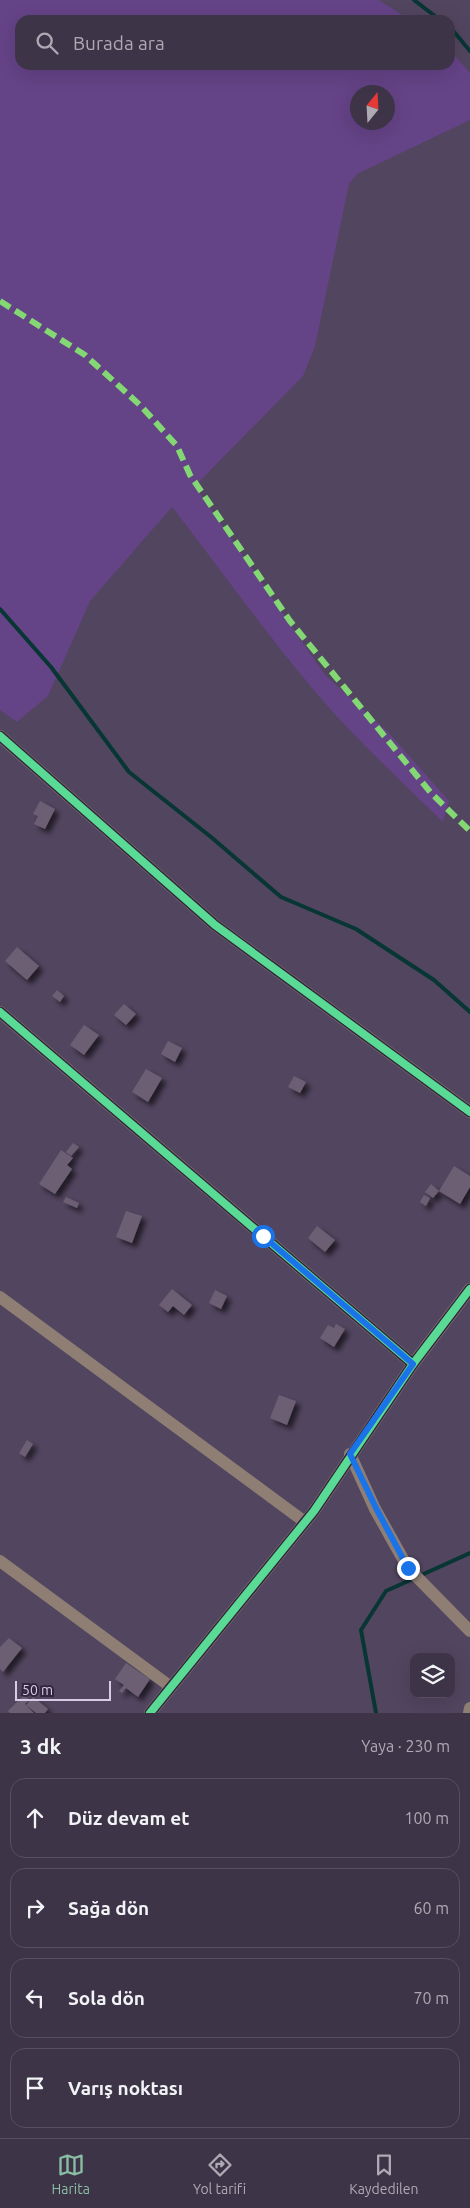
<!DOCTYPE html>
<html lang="tr">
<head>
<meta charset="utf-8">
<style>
	:root { --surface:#3e3447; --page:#493f52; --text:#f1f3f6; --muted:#adaab4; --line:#574f60; --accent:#8abfa5 }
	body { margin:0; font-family:Ubuntu,sans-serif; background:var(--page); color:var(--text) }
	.controls { position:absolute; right:15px; bottom:15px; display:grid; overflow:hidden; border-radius:10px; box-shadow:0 5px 20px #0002 }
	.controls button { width:45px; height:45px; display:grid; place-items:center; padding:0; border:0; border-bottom:1px solid var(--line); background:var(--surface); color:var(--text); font:25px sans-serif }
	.compass { position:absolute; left:350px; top:85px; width:45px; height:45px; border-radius:50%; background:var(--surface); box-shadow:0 5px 20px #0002; rotate:18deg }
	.scale { position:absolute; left:15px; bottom:12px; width:96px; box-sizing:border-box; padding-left:5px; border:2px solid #d8cbe8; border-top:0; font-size:14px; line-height:18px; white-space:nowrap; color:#d8cbe8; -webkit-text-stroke:4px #32273e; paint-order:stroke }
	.stop { position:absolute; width:15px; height:15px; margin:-11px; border:4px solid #1a73e8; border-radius:50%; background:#fff }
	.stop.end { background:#1a73e8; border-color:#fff; box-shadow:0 1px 5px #0008 }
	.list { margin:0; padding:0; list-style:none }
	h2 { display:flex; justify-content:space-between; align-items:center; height:65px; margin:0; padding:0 20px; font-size:21px }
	h2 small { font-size:16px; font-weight:400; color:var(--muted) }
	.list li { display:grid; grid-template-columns:32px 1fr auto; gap:15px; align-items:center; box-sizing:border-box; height:80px; margin:0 10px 10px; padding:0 10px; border:1px solid var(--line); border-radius:15px }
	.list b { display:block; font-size:19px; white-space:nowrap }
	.list em { font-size:16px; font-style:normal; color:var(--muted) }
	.icon { flex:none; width:28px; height:28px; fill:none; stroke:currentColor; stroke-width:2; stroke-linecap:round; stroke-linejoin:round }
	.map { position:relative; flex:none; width:470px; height:1713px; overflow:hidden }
	.search { position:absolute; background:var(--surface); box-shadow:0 5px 20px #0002; left:15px; right:15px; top:15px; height:55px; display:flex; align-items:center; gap:12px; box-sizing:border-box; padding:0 18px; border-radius:15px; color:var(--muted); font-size:19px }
	.sheet { height:425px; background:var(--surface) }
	nav { display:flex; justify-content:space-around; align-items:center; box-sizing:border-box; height:70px; border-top:1px solid var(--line); background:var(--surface); font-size:14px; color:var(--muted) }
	nav a { display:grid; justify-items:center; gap:2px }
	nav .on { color:var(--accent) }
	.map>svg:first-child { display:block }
	.green { fill:#654387; fill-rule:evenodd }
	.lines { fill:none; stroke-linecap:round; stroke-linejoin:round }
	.stream { stroke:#083634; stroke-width:4 }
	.building { fill:#6c5e73; filter:url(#shadow) }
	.minor { stroke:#8e7e74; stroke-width:12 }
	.quiet { stroke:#83d873; stroke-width:6; stroke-dasharray:12 6; stroke-linecap:butt }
	.cycleway-casing { stroke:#32273e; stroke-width:11 }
	.cycleway { stroke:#5adb95; stroke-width:8 }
	.route { stroke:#1a73e8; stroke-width:6 }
</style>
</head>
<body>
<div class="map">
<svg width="470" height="1713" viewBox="0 0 470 1713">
	<defs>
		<filter id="shadow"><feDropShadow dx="4.5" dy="4.5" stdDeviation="2.5" flood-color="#0009"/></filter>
	</defs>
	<rect width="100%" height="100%" fill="#52455f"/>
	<path class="green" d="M0,0H379L410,20H20V65H450V50L470,73V120L357,174L349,184L315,346L303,376L195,486L325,675L387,731L449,801L443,822C398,778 352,736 312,688C263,630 219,567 172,507L90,601L48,696L17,722L0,710ZM358,92H388V122H358Z"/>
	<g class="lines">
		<g class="stream">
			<polyline points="414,0 440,20"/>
			<polyline points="450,27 470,51"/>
			<polyline points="0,609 51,667 129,772 211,837 281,897 356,929 434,980 470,1012"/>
			<polyline points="376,1713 361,1630 386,1591 470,1553"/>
		</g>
	</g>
	<g class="building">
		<polygon points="40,801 55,809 45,829 34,824 38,816 33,814"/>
		<polygon points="17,947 39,966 27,980 5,961"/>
		<polygon points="57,990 64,996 60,1002 52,996"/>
		<polygon points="124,1004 136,1014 126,1025 114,1015"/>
		<polygon points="84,1025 99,1035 84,1055 70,1045"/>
		<polygon points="168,1041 182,1048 175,1062 161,1054"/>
		<polygon points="146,1069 162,1078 148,1102 132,1092"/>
		<polygon points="294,1076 306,1082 300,1093 288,1087"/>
		<polygon points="73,1143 79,1147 71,1156 66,1152"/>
		<polygon points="61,1150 73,1158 67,1165 72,1169 55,1194 39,1184"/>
		<polygon points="454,1166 470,1176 470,1187 460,1204 439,1191"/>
		<polygon points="431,1184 439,1191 433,1198 425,1192"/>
		<polygon points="424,1195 430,1198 426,1206 420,1202"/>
		<polygon points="66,1197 79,1203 77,1208 63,1202"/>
		<polygon points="126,1211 142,1216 132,1243 116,1237"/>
		<polygon points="317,1226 335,1240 325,1252 308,1238"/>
		<polygon points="172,1289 192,1305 184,1315 173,1306 168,1312 159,1305"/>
		<polygon points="215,1290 227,1296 221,1309 209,1303"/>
		<polygon points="336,1324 345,1329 334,1347 320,1338 328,1325 334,1328"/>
		<polygon points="279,1395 296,1401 287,1425 270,1418"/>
		<polygon points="27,1440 33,1444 25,1457 19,1453"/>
		<polygon points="9,1638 22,1648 3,1672 0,1669 0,1647"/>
		<polygon points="126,1663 150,1679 138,1697 126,1688 122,1693 119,1691 124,1685 115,1679"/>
		<polygon points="24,1695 30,1700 25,1704 34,1713 10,1713 8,1711"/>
		<polygon points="33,1697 48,1709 45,1713 36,1713 26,1705"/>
	</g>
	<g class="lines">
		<g class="minor">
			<polyline points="0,736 215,925 470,1112"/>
			<polyline points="0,1012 413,1364"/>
			<polyline points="0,1297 305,1522"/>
			<polyline points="350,1454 375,1509 408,1568 470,1631"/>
			<polyline points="0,1561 171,1687"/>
			<polyline points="150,1713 314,1511 413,1364 470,1289"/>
			<polyline points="469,1713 470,1708"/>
		</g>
		<polyline class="quiet" points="0,301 85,355 141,406 177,446 190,475 290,621 431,793 470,831"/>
		<defs>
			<g id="cycleway">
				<polyline points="0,736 215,925 470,1112"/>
				<polyline points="0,1012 413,1364"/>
				<polyline points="150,1713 314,1511 413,1364 470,1289"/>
			</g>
		</defs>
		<use href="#cycleway" class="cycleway-casing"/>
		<use href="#cycleway" class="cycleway"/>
	</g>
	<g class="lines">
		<polyline class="route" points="263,1236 413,1364 350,1454 376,1508 408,1568"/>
	</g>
</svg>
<div class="controls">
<button><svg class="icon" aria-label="layers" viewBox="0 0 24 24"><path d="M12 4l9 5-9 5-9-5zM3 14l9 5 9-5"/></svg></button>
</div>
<svg class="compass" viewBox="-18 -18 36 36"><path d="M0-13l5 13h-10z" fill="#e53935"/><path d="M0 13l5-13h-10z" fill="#adaab4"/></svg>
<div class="scale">50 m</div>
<div class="stop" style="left:263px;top:1236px"></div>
<div class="stop end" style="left:408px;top:1568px"></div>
<div class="search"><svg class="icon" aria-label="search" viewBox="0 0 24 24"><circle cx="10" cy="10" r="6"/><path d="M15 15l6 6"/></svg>Burada ara</div>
</div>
<section class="sheet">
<h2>3 dk<small>Yaya · 230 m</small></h2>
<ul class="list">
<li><svg class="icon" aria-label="ahead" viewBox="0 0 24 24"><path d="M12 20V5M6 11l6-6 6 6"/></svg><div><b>Düz devam et</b></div><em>100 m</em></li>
<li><svg class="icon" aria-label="right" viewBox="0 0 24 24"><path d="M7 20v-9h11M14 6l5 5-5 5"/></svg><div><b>Sağa dön</b></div><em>60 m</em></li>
<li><svg class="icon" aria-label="left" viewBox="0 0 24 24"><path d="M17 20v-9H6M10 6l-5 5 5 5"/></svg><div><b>Sola dön</b></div><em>70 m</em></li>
<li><svg class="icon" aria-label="arrive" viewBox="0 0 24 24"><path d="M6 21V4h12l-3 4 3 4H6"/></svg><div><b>Varış noktası</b></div></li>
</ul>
</section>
<nav>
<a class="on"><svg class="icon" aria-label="map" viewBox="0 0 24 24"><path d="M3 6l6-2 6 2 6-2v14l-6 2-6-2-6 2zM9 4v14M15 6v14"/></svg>Harita</a>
<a><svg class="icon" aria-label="directions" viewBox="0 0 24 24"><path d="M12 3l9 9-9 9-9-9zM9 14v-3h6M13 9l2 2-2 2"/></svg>Yol tarifi</a>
<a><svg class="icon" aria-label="saved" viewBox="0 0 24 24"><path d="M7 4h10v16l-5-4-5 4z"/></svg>Kaydedilen</a>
</nav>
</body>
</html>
